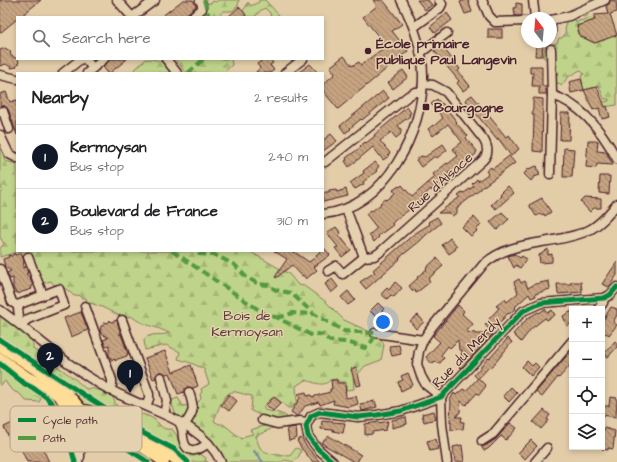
<!DOCTYPE html>
<html lang="en">
<head>
<meta charset="utf-8">
<style>
	:root { --surface:#fff; --page:#f6f6f6; --text:#202124; --muted:#757577; --line:#e0e0e0; --accent:#111827 }
	body { margin:0; font-family:"Architects Daughter",sans-serif; background:var(--page); color:var(--text) }
	.controls { position:absolute; right:12px; bottom:12px; display:grid; overflow:hidden; border-radius:0px; box-shadow:0 2px 6px #0003 }
	.controls button { width:36px; height:36px; display:grid; place-items:center; padding:0; border:0; border-bottom:1px solid var(--line); background:var(--surface); color:var(--text); font:20px sans-serif }
	.compass { position:absolute; left:521px; top:12px; width:36px; height:36px; border-radius:50%; background:var(--surface); box-shadow:0 2px 6px #0003; rotate:344deg }
	.you { position:absolute; left:383px; top:322px; width:14px; height:14px; margin:-10px; border:3px solid #fff; border-radius:50%; background:#1a73e8; box-shadow:0 0 0 6px #1a73e833 }
	.badge { display:grid; place-items:center; width:26px; height:26px; border-radius:50%; background:var(--accent); color:#fff; font-size:13px; font-weight:700 }
	.pin { position:absolute; translate:-50% -33px; filter:drop-shadow(0 1px 2px #0008) }
	.pin::after { content:''; position:absolute; top:21px; width:14px; height:12px; background:inherit; clip-path:polygon(0 0,100% 0,50% 100%) }
	.list { margin:0; padding:0; list-style:none }
	h2 { display:flex; justify-content:space-between; align-items:center; height:52px; margin:0; padding:0 16px; font-size:17px }
	h2 small { font-size:13px; font-weight:400; color:var(--muted) }
	.list li { display:grid; grid-template-columns:26px 1fr auto; gap:12px; align-items:center; box-sizing:border-box; height:64px; padding:0 16px; border-top:1px solid var(--line) }
	.list b { display:block; font-size:15px; white-space:nowrap }
	.list p { margin:0; font-size:13px; white-space:nowrap; color:var(--muted) }
	.list em { font-size:13px; font-style:normal; color:var(--muted) }
	.icon { flex:none; width:22px; height:22px; fill:none; stroke:currentColor; stroke-width:2; stroke-linecap:round; stroke-linejoin:round }
	.map { position:relative; flex:none; width:617px; height:462px; overflow:hidden }
	.search { position:absolute; background:var(--surface); box-shadow:0 2px 6px #0003; left:16px; top:16px; width:308px; height:44px; display:flex; align-items:center; gap:10px; box-sizing:border-box; padding:0 14px; border-radius:0px; color:var(--muted); font-size:15px }
	.panel { position:absolute; background:var(--surface); box-shadow:0 2px 6px #0003; left:16px; top:72px; width:308px; height:180px; border-radius:0px }
	.map>svg:first-child { display:block }
	.forest { fill:url(#forest-firs); stroke:#847a5a }
	.lines { fill:none; stroke-linecap:round; stroke-linejoin:round }
	.stream { stroke:#748aa2; stroke-width:2 }
	.building { fill:url(#building-back-hatch); stroke:#4a1f2b }
	.minor-casing { stroke:#4a1f2b; stroke-width:11 }
	.major-casing { stroke:#4a1f2b; stroke-width:13 }
	.minor { stroke:#e4d1af; stroke-width:8 }
	.major { stroke:#fede96; stroke-width:10 }
	.quiet { stroke:#559a41; stroke-width:4; stroke-dasharray:8 4; stroke-linecap:butt }
	.cycleway-casing { stroke:#e4d1af; stroke-width:8 }
	.cycleway { stroke:#00873e; stroke-width:5 }
	.poi-dot { fill:#4a1f2b; stroke:#e4d1af; stroke-width:1.5 }
	.labels { text-anchor:middle; stroke-width:3; stroke-linejoin:round; paint-order:stroke }
	.poi-label { font-size:14px; font-weight:bold; fill:#4a1f2b; stroke:#e4d1af; text-anchor:start }
	.street-label { font-size:14px; fill:#4a1f2b; stroke:#e4d1af }
	.park-label { font-size:14px; fill:#5c3a39; stroke:#e4d1af }
	.key { fill:#e4d1af; stroke:#b69c87; stroke-width:1 }
	.key-label { font-size:11px; fill:#4a1f2b }
</style>
</head>
<body>
<div class="map">
<svg width="617" height="462" viewBox="0 0 617 462">
	<defs>
		<pattern id="forest-firs" width="22" height="20" patternUnits="userSpaceOnUse"><rect width="22" height="20" fill="#bfd48a"/><path d="M5 1l3.5 6h-7zM16 11l3.5 6h-7z" fill="#a6b677"/></pattern>
		<pattern id="building-back-hatch" width="6" height="6" patternUnits="userSpaceOnUse"><rect width="6" height="6" fill="#c6a481"/><path d="M-1 5l2 2M0 0l6 6M5-1l2 2" fill="none" stroke="#a3856a"/></pattern>
	</defs>
	<rect width="100%" height="100%" fill="#e3cda9"/>
	<filter id="ink" filterUnits="userSpaceOnUse"><feTurbulence type="fractalNoise" baseFrequency=".025" numOctaves="2"/><feDisplacementMap in="SourceGraphic" scale="8" xChannelSelector="R" yChannelSelector="G"/><feConvolveMatrix kernelMatrix="1 2 1 2 8 2 1 2 1" color-interpolation-filters="sRGB"/></filter>
	<g filter="url(#ink)">
		<g class="forest">
			<polygon points="218,0 239,0 238,6 232,11 224,11 217,17 203,17 202,14 206,13 204,8 207,3 211,3 213,1 216,2"/>
			<polygon points="259,0 265,0 278,14 280,17 271,17 270,13 265,8 261,10 255,17 247,17 243,10 246,7 247,3 249,3 251,6 259,2"/>
			<polygon points="587,12 588,15 585,17 580,16 575,19 576,22 593,17 594,20 576,26 580,36 594,43 605,40 606,36 612,33 614,36 617,35 617,105 597,108 602,101 605,102 609,101 609,99 604,99 599,86 581,91 581,85 583,84 581,76 584,74 580,70 568,77 561,86 559,83 555,84 554,79 559,73 552,64 543,57 545,47 552,46 552,44 557,43 559,38 562,38 565,34 566,20"/>
			<path d="M146,59C162,59 162,62 172,73H131Z"/>
			<polygon points="175,59 231,59 232,65 223,73 186,73"/>
			<path d="M0,149H2L5,161L17,164V251H249L289,274L298,285L304,286L325,301L344,320L379,336L384,345L381,360L365,366L358,374L353,375L354,389L346,390V382H338L337,379L330,380C324,388 314,382 305,380L296,386L297,401L292,408H288L274,396L264,405V410C272,412 279,412 286,416L288,420L276,422L251,411L252,396C246,395 241,393 236,392C224,389 217,413 214,421L219,424H223L242,439L245,436L253,434L250,430L264,426L275,425V427L256,436C257,440 258,445 261,449C267,455 282,455 290,456L296,448L301,450L299,456L294,462L285,460L282,462H218L219,456L209,452L204,444L176,416L172,404V400L178,398L183,406L195,405L201,399L200,394L202,392L201,389L209,384L204,369L191,363L178,359L180,352L166,345L145,350L144,339C154,331 161,337 169,333C156,326 143,326 131,316L124,318L102,307L87,302L86,298H81L79,295L74,296C69,291 62,285 54,285L51,281L44,283L41,282L31,253L24,255L20,251L0,257V248L4,244L0,237V193L2,189L0,184Z"/>
			<path d="M0,314L33,340V349L75,379L86,389C95,387 105,392 113,397C115,403 117,408 124,411C134,415 143,412 152,418C161,423 160,431 172,429L177,436L178,441L184,443L206,458L205,461L208,462H183L127,426L117,418L111,416L99,408L85,405L72,388L59,381L36,375L23,367V359L0,344Z"/>
			<polygon points="0,367 26,388 33,391 41,399 39,402 26,401 20,394 15,392 9,387 5,381 0,386"/>
		</g>
		<g class="lines">
			<polyline class="stream" points="254,451 263,462"/>
		</g>
		<g class="building">
			<polygon points="0,0 41,0 20,17 17,17 17,19 0,33"/>
			<polygon points="183,0 193,0 196,6 183,17 161,17"/>
			<polygon points="373,0 383,0 402,24 392,31 408,51 338,109 323,91 323,84 335,74 330,67 344,56 352,66 359,62 361,65 386,46 363,17 377,6"/>
			<polygon points="417,0 428,0 432,5 425,10"/>
			<polygon points="466,0 468,0 472,12 465,14 460,2"/>
			<polygon points="616,0 617,12 610,14 617,35 595,43 580,36 577,26 595,20 594,15 608,14 606,6 609,4 610,1"/>
			<polygon points="516,3 522,4 522,16 515,16 514,8 516,7"/>
			<polygon points="239,7 246,15 243,17 228,17"/>
			<polygon points="447,13 452,20 435,33 430,27"/>
			<rect x="488" y="29" width="14" height="9"/>
			<polygon points="536,44 543,45 542,56 535,56"/>
			<polygon points="441,45 460,69 458,71 470,86 463,91 457,83 459,81 434,51"/>
			<polygon points="5,48 10,51 11,56 18,59 19,62 16,67 12,68 6,64 0,66 0,50"/>
			<polygon points="110,59 127,59 110,73 108,73 103,67"/>
			<polygon points="264,59 270,59 273,63 270,65 274,70 270,73 255,73 260,68 257,64"/>
			<polygon points="310,64 318,73 298,73"/>
			<polygon points="530,66 542,66 542,86 546,86 546,94 539,94 539,86 532,86 533,73 530,73"/>
			<polygon points="403,70 408,77 393,89 388,83"/>
			<polygon points="581,79 584,90 571,93 569,82"/>
			<polygon points="597,87 605,107 607,106 610,117 602,119 599,108 593,110 584,90"/>
			<polygon points="383,91 389,98 362,120 361,119 350,128 351,129 345,133 340,126"/>
			<polygon points="6,92 10,102 17,100 17,135 8,109 5,106 0,106 0,94"/>
			<polygon points="472,95 506,137 509,135 519,149 511,156 498,138 497,140 465,100"/>
			<polygon points="534,98 543,99 542,152 533,151 534,115 532,115 533,107 533,99"/>
			<polygon points="437,99 441,104 442,103 457,122 456,123 468,136 466,138 477,151 476,153 476,154 458,168 457,166 448,173 449,174 446,177 447,178 443,181 444,182 432,191 431,189 422,197 420,200 421,201 394,221 392,224 393,225 378,236 379,237 374,242 369,235 377,228 366,214 371,210 372,211 381,204 380,203 386,199 387,200 395,193 393,190 399,186 400,187 402,185 412,197 435,177 433,174 447,163 448,164 458,156 453,149 462,142 448,124 433,136 428,129 433,125 434,126 443,118 431,104"/>
			<polygon points="407,107 411,113 409,114 410,116 398,125 402,131 400,132 401,134 396,138 391,132 380,141 390,153 388,155 389,156 383,160 373,147 349,167 345,161 347,160 346,158 361,147 360,146 365,142 366,143 375,136 374,135"/>
			<polygon points="561,113 570,113 569,140 560,140"/>
			<polygon points="331,134 337,141 323,151 323,140"/>
			<polygon points="588,141 598,141 597,151 606,152 613,165 597,164 596,168 586,167"/>
			<polygon points="443,144 447,150 437,158 435,156 421,167 416,160 421,156 425,157"/>
			<polygon points="564,148 574,149 572,177 563,177"/>
			<polygon points="509,156 515,163 481,188 481,189 457,208 457,213 452,216 449,213 438,213 460,197 458,196 463,192 464,193 474,186 472,184 477,179 478,181 488,174 486,171 491,167 492,169 495,167"/>
			<polygon points="375,162 379,166 376,170 377,171 363,182 364,184 355,189 350,183 364,173 363,171"/>
			<polygon points="537,166 540,175 534,177 531,181 524,174 528,169"/>
			<polygon points="600,176 610,176 609,194 599,193"/>
			<polygon points="508,186 514,193 496,209 491,205 501,195 500,194"/>
			<polygon points="346,189 348,196 323,202 323,193 329,193 329,191 336,190 337,192"/>
			<polygon points="542,198 551,212 545,216 544,214 541,215 541,214 536,216 529,205"/>
			<polygon points="585,198 601,199 601,208 594,208 590,212 581,202"/>
			<polygon points="502,212 509,219 497,230 490,222"/>
			<polygon points="437,217 441,223 427,234 420,241 399,258 400,259 366,289 360,282 375,272 373,270 414,234 430,224 428,222"/>
			<polygon points="474,217 481,225 476,230 477,231 471,236 462,227"/>
			<polygon points="336,227 341,233 339,235 351,250 342,257 335,248 338,247 327,233"/>
			<polygon points="450,238 457,246 454,248 456,249 449,254 442,245"/>
			<polygon points="324,248 330,255 314,267 317,270 306,279 303,275 302,276 292,265 276,278 275,277 287,259 274,251 291,251 296,253 309,262 317,256 316,255 321,251 323,251"/>
			<polygon points="548,249 548,255 552,254 552,262 540,263 539,255 541,254"/>
			<polygon points="14,253 15,255 21,253 24,261 23,268 26,267 28,273 26,274 30,277 33,286 31,287 32,289 26,291 22,292 19,294 18,292 16,293 13,287 13,278 10,279 7,273 11,271 5,267 3,259 9,257 8,255 12,256"/>
			<polygon points="515,254 520,258 522,256 527,259 520,268 516,265 514,268 508,256"/>
			<polygon points="437,258 443,266 428,279 430,282 416,293 415,290 413,291 409,286 418,278 417,277 427,269 426,268"/>
			<polygon points="617,262 617,275 609,287 602,284"/>
			<polygon points="332,279 338,287 331,293 325,284"/>
			<polygon points="519,279 521,283 525,281 528,288 535,284 549,281 550,289 535,294 536,296 531,298 529,294 515,307 516,308 509,314 508,313 492,332 485,325 490,321 488,320 499,308 496,306 505,299 507,302 518,293 514,282"/>
			<polygon points="395,282 402,288 394,297 391,295 387,299 381,294 387,288 389,290"/>
			<polygon points="571,282 581,282 582,292 558,294 557,284 571,284"/>
			<polygon points="348,291 355,300 348,305 341,297"/>
			<polygon points="378,303 384,309 376,317 370,311"/>
			<polygon points="458,305 464,311 462,314 473,324 466,332 475,333 475,334 493,334 461,368 457,364 461,359 462,350 459,350 458,340 450,348 448,346 441,355 444,358 440,363 438,363 435,361 432,364 426,357 440,342 433,336"/>
			<polygon points="611,307 617,309 617,315 613,322 617,325 609,335 606,333 602,337 602,322"/>
			<polygon points="545,309 548,313 552,310 555,315 547,320 545,318 531,329 521,342 513,334 528,318 538,312 539,313"/>
			<polygon points="572,311 572,323 567,326 563,316"/>
			<polygon points="81,312 88,330 71,337 64,318"/>
			<polygon points="418,315 424,322 416,329 410,321"/>
			<polygon points="110,320 111,322 117,320 120,331 120,335 121,334 128,354 127,354 127,356 118,359 115,361 115,359 112,360 109,355 109,345 106,346 103,340 108,338 100,332 101,326 105,324 104,322 108,323"/>
			<polygon points="508,338 512,342 491,368 489,367 478,379 474,375 488,358 489,359"/>
			<polygon points="615,341 617,343 617,347 608,357 604,354"/>
			<polygon points="399,345 401,354 392,356 389,346"/>
			<polygon points="165,351 173,372 191,365 198,386 193,388 187,387 184,392 178,394 170,373 166,374 163,372 159,372 156,375 156,378 153,379 145,358"/>
			<polygon points="569,353 572,356 572,363 559,378 558,377 542,397 536,392"/>
			<polygon points="527,361 532,366 535,363 539,367 531,376 522,367"/>
			<polygon points="356,367 361,385 356,386 351,369"/>
			<polygon points="408,373 413,385 401,391 398,382 403,380 401,376"/>
			<polygon points="478,378 486,386 479,395 477,393 466,405 461,401 460,412 456,417 462,417 461,422 464,422 463,429 451,430 451,421 450,423 451,401 450,400 454,393 456,395 463,389 466,391"/>
			<polygon points="331,380 337,380 337,383 345,383 346,398 356,396 358,404 349,407 333,404 334,400 320,405 319,402 305,406 298,416 297,416 291,412 300,398 298,394 306,392 307,396 311,395 312,397 330,392 330,389 332,389"/>
			<polygon points="511,387 517,393 509,402 503,396"/>
			<polygon points="229,394 237,401 229,411 221,405"/>
			<polygon points="274,397 281,403 273,411 266,405"/>
			<polygon points="610,397 617,398 616,417 602,415 602,406 609,406"/>
			<polygon points="375,401 377,407 362,411 360,404"/>
			<polygon points="544,410 550,415 547,419 549,420 541,429 533,422"/>
			<polygon points="434,411 436,419 424,422 422,414"/>
			<polygon points="406,417 407,424 392,428 392,420"/>
			<polygon points="23,418 30,434 35,432 49,462 27,462 16,437 10,440 4,427"/>
			<polygon points="322,421 345,423 343,433 333,431 334,430 321,429"/>
			<polygon points="388,421 386,430 372,432 372,434 365,435 365,424 379,422 379,423"/>
			<polygon points="510,423 517,428 509,437 508,437 506,440 501,436 489,448 484,451 481,446 485,446 496,439"/>
			<polygon points="296,427 297,438 289,441 287,428"/>
			<polygon points="604,428 615,431 613,449 608,448 608,450 602,449 603,439 602,439 602,430 604,430"/>
			<polygon points="329,436 361,455 357,462 354,462 321,443"/>
			<polygon points="301,438 307,447 320,462 313,462 302,449 297,441"/>
			<polygon points="436,439 438,449 430,451 427,441"/>
			<polygon points="531,440 537,446 525,459 518,453"/>
			<polygon points="462,445 464,462 455,462 453,447"/>
		</g>
		<g class="lines">
			<defs>
				<g id="minor">
					<polyline points="117,0 132,17"/>
					<polyline points="482,0 489,16 495,22 527,21"/>
					<polyline points="533,0 535,18"/>
					<polyline points="132,17 155,0"/>
					<polyline points="192,17 202,9 202,4 200,1"/>
					<polyline points="551,20 569,16 605,0"/>
					<polyline points="551,20 551,34"/>
					<polyline points="414,27 440,8 442,4 439,0"/>
					<path d="M551,49L552,95C581,104 603,133 617,159"/>
					<polyline points="420,53 447,33"/>
					<polyline points="85,59 93,68"/>
					<polyline points="166,59 177,73"/>
					<polyline points="63,73 81,59"/>
					<polyline points="87,73 104,59"/>
					<polyline points="285,73 303,59"/>
					<polyline points="0,75 17,79"/>
					<polyline points="0,112 3,111 9,129"/>
					<polyline points="0,135 9,154 17,158"/>
					<polyline points="325,162 408,96 415,92 422,92"/>
					<polyline points="550,174 552,95"/>
					<polyline points="346,209 364,257"/>
					<path d="M323,214C385,209 424,131 423,75C423,48 413,23 401,0"/>
					<polyline points="28,257 43,295"/>
					<polyline points="0,269 12,302 18,306"/>
					<path d="M328,271L336,266L343,274L364,257L374,256L379,253L483,160C489,154 488,147 484,140L446,92L433,85L423,84"/>
					<polyline points="85,306 112,380 112,385 109,390"/>
					<polyline points="598,309 603,303 604,298"/>
					<path d="M0,310C31,332 58,358 90,378C101,385 113,392 125,397C159,414 203,424 221,462"/>
					<polyline points="122,320 149,394 149,399 146,406"/>
					<polyline points="16,321 19,316 18,309 20,304 59,289 64,305 28,319 21,325"/>
					<polyline points="375,333 423,340"/>
					<polyline points="161,377 167,401 164,414"/>
					<path d="M441,397L426,385L421,376L417,364L419,351L423,340L432,327L483,265C512,238 553,246 587,231C599,226 609,214 617,204"/>
					<polyline points="441,397 442,424 447,462"/>
					<polyline points="262,420 277,424 300,421 307,422"/>
					<path d="M178,421C185,429 181,433 184,442C188,456 201,449 208,443"/>
					<path d="M185,424C195,411 194,407 189,392"/>
					<polyline points="76,431 75,445 78,462"/>
					<polyline points="482,441 493,434 572,341"/>
					<polyline points="80,457 80,452 85,434"/>
					<polyline points="333,462 318,449 308,436 306,426 311,416 320,412 358,417 377,415 401,411 441,397 523,311 541,303 604,298 610,295 617,287"/>
					<polyline points="535,462 547,448"/>
				</g>
				<g id="major">
					<polyline points="0,346 50,379 61,387 82,410"/>
					<polyline points="0,358 29,378 47,387 60,397 73,416"/>
					<path d="M95,418L94,427C77,451 59,408 84,410C92,410 93,417 99,419C108,423 118,424 126,428C145,437 162,451 180,462"/>
					<polyline points="93,429 112,432 129,438 164,462"/>
				</g>
			</defs>
			<use href="#minor" class="minor-casing"/>
			<use href="#major" class="major-casing"/>
			<use href="#minor" class="minor"/>
			<use href="#major" class="major"/>
			<g class="quiet">
				<polyline points="204,0 209,17"/>
				<polyline points="188,73 204,59"/>
				<path d="M172,251L268,316L276,317L311,335L318,334L323,335L330,341L347,342L365,348C370,344 374,340 375,333L344,331L314,314L291,293L276,290L268,285L258,284L245,276L235,265L215,255L199,254L197,251"/>
				<polyline points="277,318 293,313 314,314"/>
			</g>
			<defs>
				<g id="cycleway">
					<polyline points="0,340 141,432 174,449 188,462"/>
					<polyline points="0,364 25,384 33,388 46,397 56,408 65,426 75,462"/>
					<polyline points="102,437 114,440 148,462"/>
					<path d="M69,441C81,448 95,445 104,435L110,411"/>
					<polyline points="333,462 318,449 308,436 306,426 311,416 320,412 358,417 377,415 401,411 441,397 523,311 541,303 604,298 610,295 617,287"/>
				</g>
			</defs>
			<use href="#cycleway" class="cycleway-casing"/>
			<use href="#cycleway" class="cycleway"/>
		</g>
	</g>
	<g class="poi-dot">
		<circle cx="368" cy="51" r="4"/>
		<rect x="422" y="103" width="8" height="8" rx="2"/>
	</g>
	<g class="labels">
		<g class="poi-label">
			<text x="376" y="48">École primaire<tspan x="376" dy="16">publique Paul Langevin</tspan></text>
			<text x="434" y="112">Bourgogne</text>
		</g>
		<g class="street-label">
			<text transform="translate(440 182) rotate(-42)" y="5">Rue d'Alsace</text>
			<text transform="translate(466 352) rotate(-46)" y="5">Rue du Merdy</text>
		</g>
		<g class="park-label">
			<text x="247" y="320">Bois de<tspan x="247" dy="16">Kermoysan</tspan></text>
		</g>
	</g>
	<rect x="10" y="406" width="132" height="46" rx="6" class="key"/>
	<rect x="18" y="418" width="18" height="4" fill="#00873e"/>
	<rect x="18" y="436" width="18" height="4" fill="#559a41"/>
	<g class="key-label">
		<text x="43" y="424">Cycle path</text>
		<text x="43" y="442">Path</text>
	</g>
</svg>
<div class="controls">
<button>+</button>
<button>−</button>
<button><svg class="icon" aria-label="locate" viewBox="0 0 24 24"><circle cx="12" cy="12" r="6"/><path d="M12 2v4M12 18v4M2 12h4M18 12h4"/></svg></button>
<button><svg class="icon" aria-label="layers" viewBox="0 0 24 24"><path d="M12 4l9 5-9 5-9-5zM3 14l9 5 9-5"/></svg></button>
</div>
<svg class="compass" viewBox="-18 -18 36 36"><path d="M0-13l5 13h-10z" fill="#e53935"/><path d="M0 13l5-13h-10z" fill="#757577"/></svg>
<div class="you"></div>
<div class="pin badge" style="left:130px;top:393px">1</div>
<div class="pin badge" style="left:50px;top:376px">2</div>
<div class="search"><svg class="icon" aria-label="search" viewBox="0 0 24 24"><circle cx="10" cy="10" r="6"/><path d="M15 15l6 6"/></svg>Search here</div>
<section class="panel">
<h2>Nearby<small>2 results</small></h2>
<ul class="list">
<li><span class="badge">1</span><div><b>Kermoysan</b><p>Bus stop</p></div><em>240 m</em></li>
<li><span class="badge">2</span><div><b>Boulevard de France</b><p>Bus stop</p></div><em>310 m</em></li>
</ul>
</section>
</div>
</body>
</html>
